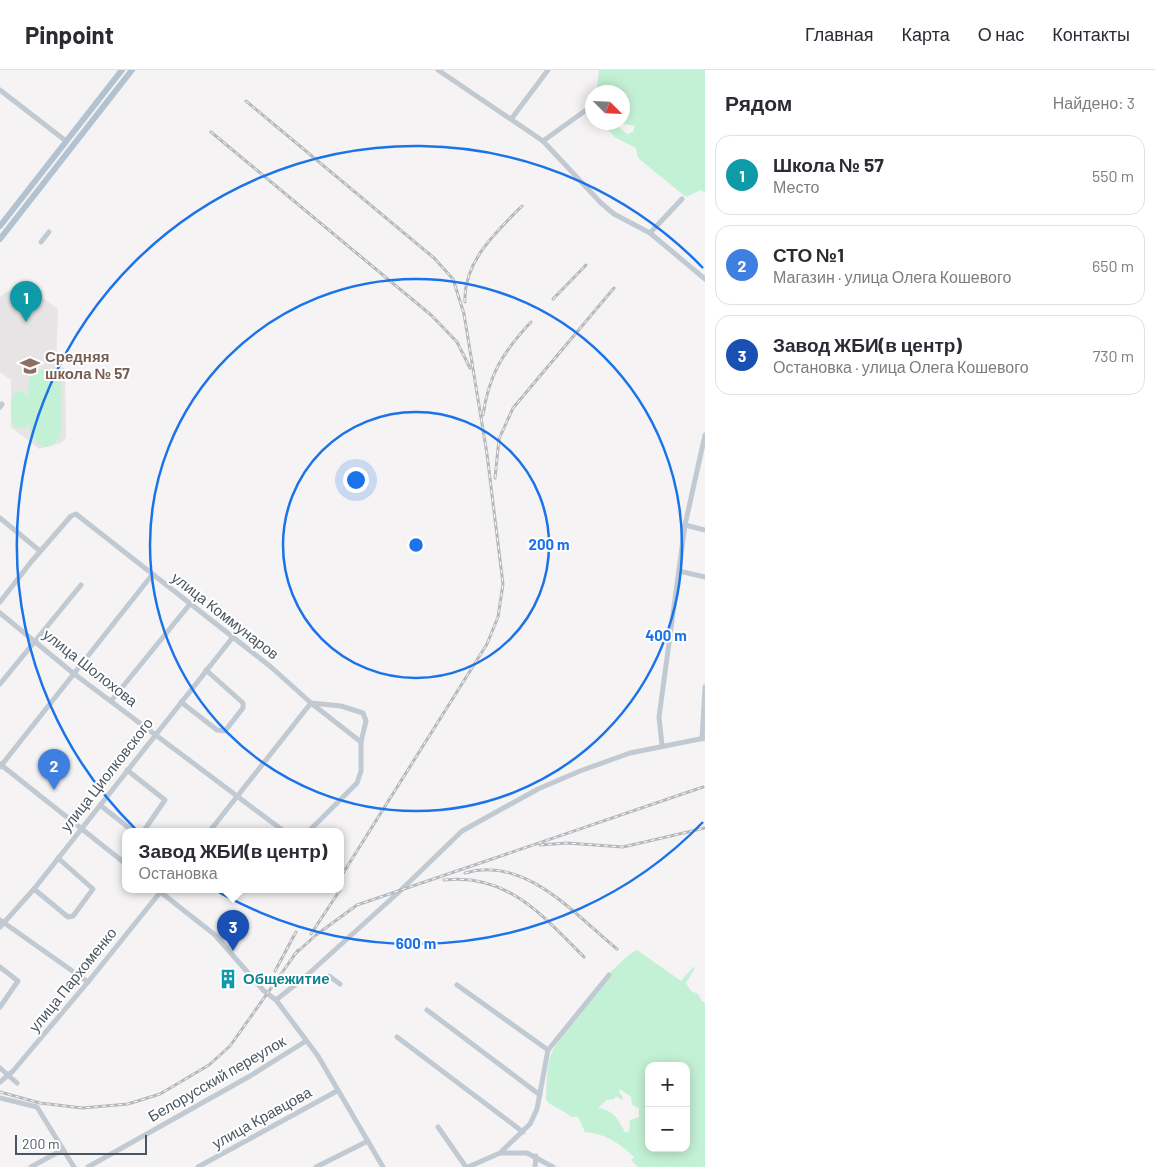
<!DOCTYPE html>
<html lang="ru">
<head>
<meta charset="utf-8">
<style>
	:root { --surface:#fff; --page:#f7f7f7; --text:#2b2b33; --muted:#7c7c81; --line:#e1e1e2; --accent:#1a73e8 }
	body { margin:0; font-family:Barlow,sans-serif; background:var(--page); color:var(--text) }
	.controls { position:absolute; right:15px; bottom:15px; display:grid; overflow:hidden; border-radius:10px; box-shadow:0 2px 12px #0003 }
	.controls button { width:45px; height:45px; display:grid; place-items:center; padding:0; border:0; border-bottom:1px solid var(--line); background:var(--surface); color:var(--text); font:25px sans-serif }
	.compass { position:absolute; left:585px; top:15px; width:45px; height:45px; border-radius:50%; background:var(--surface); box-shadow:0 2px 12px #0003; rotate:114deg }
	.scale { position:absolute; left:15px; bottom:12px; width:132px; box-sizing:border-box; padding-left:5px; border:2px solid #4a5661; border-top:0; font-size:14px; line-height:18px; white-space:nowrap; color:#4a5661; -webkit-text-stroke:4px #fff; paint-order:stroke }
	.you { position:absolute; left:355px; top:409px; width:18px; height:18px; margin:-12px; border:4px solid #fff; border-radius:50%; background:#1a73e8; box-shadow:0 0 0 8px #1a73e833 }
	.badge { display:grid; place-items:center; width:32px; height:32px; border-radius:50%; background:var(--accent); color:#fff; font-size:16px; font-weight:700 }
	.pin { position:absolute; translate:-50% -41px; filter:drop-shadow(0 1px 2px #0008) }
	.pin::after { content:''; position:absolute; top:26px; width:18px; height:15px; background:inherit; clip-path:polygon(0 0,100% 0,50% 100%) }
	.popup { position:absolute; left:122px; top:758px; width:222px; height:65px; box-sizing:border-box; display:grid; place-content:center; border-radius:10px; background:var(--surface); filter:drop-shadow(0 1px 4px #0005); font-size:16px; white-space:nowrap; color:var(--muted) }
	.popup b { font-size:19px; color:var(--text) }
	.popup::after { content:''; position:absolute; left:50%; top:100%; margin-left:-10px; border:10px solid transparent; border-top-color:var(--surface) }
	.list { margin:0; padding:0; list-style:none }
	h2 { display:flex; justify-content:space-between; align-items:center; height:65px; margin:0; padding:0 20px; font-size:21px }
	h2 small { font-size:16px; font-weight:400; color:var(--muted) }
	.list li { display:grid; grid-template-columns:32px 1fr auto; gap:15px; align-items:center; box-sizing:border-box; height:80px; margin:0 10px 10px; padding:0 10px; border:1px solid var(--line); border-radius:15px }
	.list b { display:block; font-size:19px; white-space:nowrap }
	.list p { margin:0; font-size:16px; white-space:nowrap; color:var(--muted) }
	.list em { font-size:16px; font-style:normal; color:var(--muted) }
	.map { position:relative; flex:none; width:705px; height:1097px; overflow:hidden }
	header { display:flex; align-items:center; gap:30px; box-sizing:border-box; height:70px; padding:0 25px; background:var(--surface); border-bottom:1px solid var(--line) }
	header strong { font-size:24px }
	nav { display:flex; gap:28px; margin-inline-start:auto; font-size:18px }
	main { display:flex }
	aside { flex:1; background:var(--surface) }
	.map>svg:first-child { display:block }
	.education { fill:#e6e4e5 }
	.green { fill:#c3f1d5; fill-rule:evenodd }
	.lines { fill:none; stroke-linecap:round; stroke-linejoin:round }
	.minor { stroke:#c1cad2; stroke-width:5 }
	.major { stroke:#b3c2d1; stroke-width:6 }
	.rail-casing { stroke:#b5b8bd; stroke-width:3 }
	.rail { stroke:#fff; stroke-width:1; stroke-dasharray:4; stroke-linecap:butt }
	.ring { fill:none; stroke:#1a73e8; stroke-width:2.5 }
	.labels { text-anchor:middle; stroke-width:4; stroke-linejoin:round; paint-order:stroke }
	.education-label { font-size:15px; font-weight:bold; fill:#785e54; stroke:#fff; text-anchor:start }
	.street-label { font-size:15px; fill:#4a5661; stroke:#fff }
	.culture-label { font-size:15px; font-weight:bold; fill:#0d838f; stroke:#fff; text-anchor:start }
	.centre { fill:#1a73e8; stroke:#fff; stroke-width:2.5 }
	.ring-label { font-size:15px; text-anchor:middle; font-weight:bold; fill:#1a73e8; stroke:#fff; stroke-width:4; stroke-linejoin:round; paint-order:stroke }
</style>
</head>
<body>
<header>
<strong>Pinpoint</strong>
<nav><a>Главная</a><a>Карта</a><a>О нас</a><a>Контакты</a></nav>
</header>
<main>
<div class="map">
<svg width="705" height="1097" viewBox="0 0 705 1097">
	<rect width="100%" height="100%" fill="#f5f3f3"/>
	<polygon class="education" points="25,219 31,220 58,239 56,293 65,299 66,368 61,373 39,379 11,357 11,310 0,302 0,228 5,222"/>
	<g class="green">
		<polygon points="599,0 705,0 705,123 701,120 686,127 638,88 636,78 616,68 601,53 613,53 627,64 633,62 635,56 620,53 622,52 622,22 602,22 597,18"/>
		<path d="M45,299C50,300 56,301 59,306C63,312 63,362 59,368C46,388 30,370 29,353L25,357H14C11,347 8,329 16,322H23L28,328L29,303Z"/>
		<path d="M637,880L681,911L693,897L695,898L686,913L691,921L698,924L702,931L705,933V1097H638L631,1090L634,1087C619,1073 606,1064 585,1062L578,1047H571C563,1039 553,1038 546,1030C547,1015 546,994 553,980C562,960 617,888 637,880ZM649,996H686V1078H649ZM620,1019L631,1027L632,1035L639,1038V1047L630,1050L629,1062H625C618,1049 613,1040 598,1038L607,1030L614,1029L616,1026L622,1030L623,1027L619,1022Z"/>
	</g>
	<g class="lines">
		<g class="minor">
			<polyline points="438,0 543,71 601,133 614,144 650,163 705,209"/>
			<polyline points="0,20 66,71"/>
			<polyline points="512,48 548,0"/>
			<polyline points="543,71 589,38"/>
			<polyline points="650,163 682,129"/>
			<polyline points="41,172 49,162"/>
			<polyline points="0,337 2,334"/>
			<polyline points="0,448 40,481"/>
			<polyline points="685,455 705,460"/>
			<polyline points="679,501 705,507"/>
			<polyline points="0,532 31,492 71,446 76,444 271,597 311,633 341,636 363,643 366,651 361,672 361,701 357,713 308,762"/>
			<polyline points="0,543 73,603 285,762"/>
			<polyline points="0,614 81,515"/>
			<polyline points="111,631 190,534"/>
			<polyline points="181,632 217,660 225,661 243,638 243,633 206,600"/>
			<polyline points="702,669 705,617"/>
			<polyline points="662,675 659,647 685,455 705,365"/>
			<polyline points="0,694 126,794"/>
			<polyline points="0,697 152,505"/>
			<polyline points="127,700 165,730 143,762"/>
			<polyline points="100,735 134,762"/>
			<polyline points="209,762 311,633 361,672"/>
			<polyline points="34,819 68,847 73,846 93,819 58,788"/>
			<polyline points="158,820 215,865 264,921 276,930 318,986 383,1097"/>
			<polyline points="0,850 88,912"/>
			<polyline points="0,857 34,819 233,567"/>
			<polyline points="0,897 18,911 0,937"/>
			<polyline points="305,907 313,912 329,906 340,914"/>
			<polyline points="457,915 548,980"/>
			<polyline points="276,930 305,907 400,821 462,761 538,719 580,701 630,683 705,668"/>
			<polyline points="427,940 540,1025"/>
			<polyline points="397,967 523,1062"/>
			<polyline points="0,998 17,1013"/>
			<polyline points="0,1012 13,1001 88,912 162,820"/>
			<polyline points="0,1028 37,1037 74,1097"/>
			<polyline points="438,1057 466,1097"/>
			<polyline points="501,1083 527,1083 553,1097"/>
			<polyline points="31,1097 62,1080"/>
			<polyline points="88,1097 250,1006 306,971"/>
			<polyline points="198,1097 337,1021"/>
			<polyline points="316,1097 368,1071"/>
			<polyline points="468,1097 500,1083 530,1054 537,1039 548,980 609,905"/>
			<polyline points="535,1097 536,1086"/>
		</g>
		<g class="major">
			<polyline points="0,156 122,0"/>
			<polyline points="0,169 132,0"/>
		</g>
		<defs>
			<g id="rail">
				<polyline points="246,31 434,188 453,209 464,244 487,384 503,514 498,547 487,574 340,808"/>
				<polyline points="211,62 431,245 457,272 470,298"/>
				<polyline points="553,229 586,195"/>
				<path d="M465,232C463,192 496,162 522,136"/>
				<path d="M483,345C489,304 503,282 531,252"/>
				<polyline points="495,408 499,369 513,338 614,218"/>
				<polyline points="540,775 567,773 623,777 705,758"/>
				<path d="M465,803C526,785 576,846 617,879"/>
				<path d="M444,810C508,803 543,846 584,887"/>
				<polyline points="311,864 340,820"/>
				<polyline points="294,885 316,865 357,835 703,717"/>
				<polyline points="275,901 296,862"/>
				<polyline points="0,1022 40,1033 82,1038 128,1034 160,1024 209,995 230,976 298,880"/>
			</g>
		</defs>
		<use href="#rail" class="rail-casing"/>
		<use href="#rail" class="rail"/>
	</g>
	<g class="ring">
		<circle cx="416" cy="475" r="133"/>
		<circle cx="416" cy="475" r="266"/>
		<path d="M703 752A399 399 0 1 1 703 198"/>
	</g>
	<defs>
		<symbol id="school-bare" viewBox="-9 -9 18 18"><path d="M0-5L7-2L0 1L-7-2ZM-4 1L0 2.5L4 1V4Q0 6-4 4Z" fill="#8d6e63" stroke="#fff" stroke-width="2.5" paint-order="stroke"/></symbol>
		<symbol id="building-bare" viewBox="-9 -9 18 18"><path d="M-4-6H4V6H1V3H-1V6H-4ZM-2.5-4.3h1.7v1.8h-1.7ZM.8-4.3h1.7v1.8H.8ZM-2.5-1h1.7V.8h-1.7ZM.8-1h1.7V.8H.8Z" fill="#0f9aa8" stroke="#fff" stroke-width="2.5" paint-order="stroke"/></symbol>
	</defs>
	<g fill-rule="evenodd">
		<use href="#school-bare" x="16" y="282" width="28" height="28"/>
		<use href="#building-bare" x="214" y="895" width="28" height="28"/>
	</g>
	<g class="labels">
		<g class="education-label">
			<text x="45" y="292">Средняя<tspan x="45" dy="17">школа № 57</tspan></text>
		</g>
		<g class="street-label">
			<text transform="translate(225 546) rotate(38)" y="5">улица Коммунаров</text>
			<text transform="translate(90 598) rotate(38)" y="5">улица Шолохова</text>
			<text transform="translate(107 705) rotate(-52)" y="5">улица Циолковского</text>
			<text transform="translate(73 910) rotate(-51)" y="5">улица Пархоменко</text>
			<text transform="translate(217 1009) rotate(-30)" y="5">Белорусский переулок</text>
			<text transform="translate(262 1048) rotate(-29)" y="5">улица Кравцова</text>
		</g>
		<g class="culture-label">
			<text x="243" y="914">Общежитие</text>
		</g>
	</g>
	<circle cx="416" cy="475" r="8" class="centre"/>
	<g class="ring-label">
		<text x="549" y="480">200 m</text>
		<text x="666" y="571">400 m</text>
		<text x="416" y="879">600 m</text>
	</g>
</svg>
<div class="controls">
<button>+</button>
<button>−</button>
</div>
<svg class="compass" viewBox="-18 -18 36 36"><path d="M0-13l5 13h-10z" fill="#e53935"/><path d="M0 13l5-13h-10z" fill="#7c7c81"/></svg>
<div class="scale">200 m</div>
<div class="you"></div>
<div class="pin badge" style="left:26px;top:252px;background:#0f9aa8">1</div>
<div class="pin badge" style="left:54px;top:720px;background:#3f7fe0">2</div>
<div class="pin badge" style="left:233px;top:881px;background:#1a4fb4">3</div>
<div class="popup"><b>Завод ЖБИ(в центр)</b>Остановка</div>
</div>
<aside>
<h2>Рядом<small>Найдено: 3</small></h2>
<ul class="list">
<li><span class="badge" style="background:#0f9aa8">1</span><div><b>Школа № 57</b><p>Место</p></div><em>550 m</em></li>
<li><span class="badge" style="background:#3f7fe0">2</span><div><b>СТО №1</b><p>Магазин · улица Олега Кошевого</p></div><em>650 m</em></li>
<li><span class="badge" style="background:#1a4fb4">3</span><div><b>Завод ЖБИ(в центр)</b><p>Остановка · улица Олега Кошевого</p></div><em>730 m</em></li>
</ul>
</aside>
</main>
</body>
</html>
